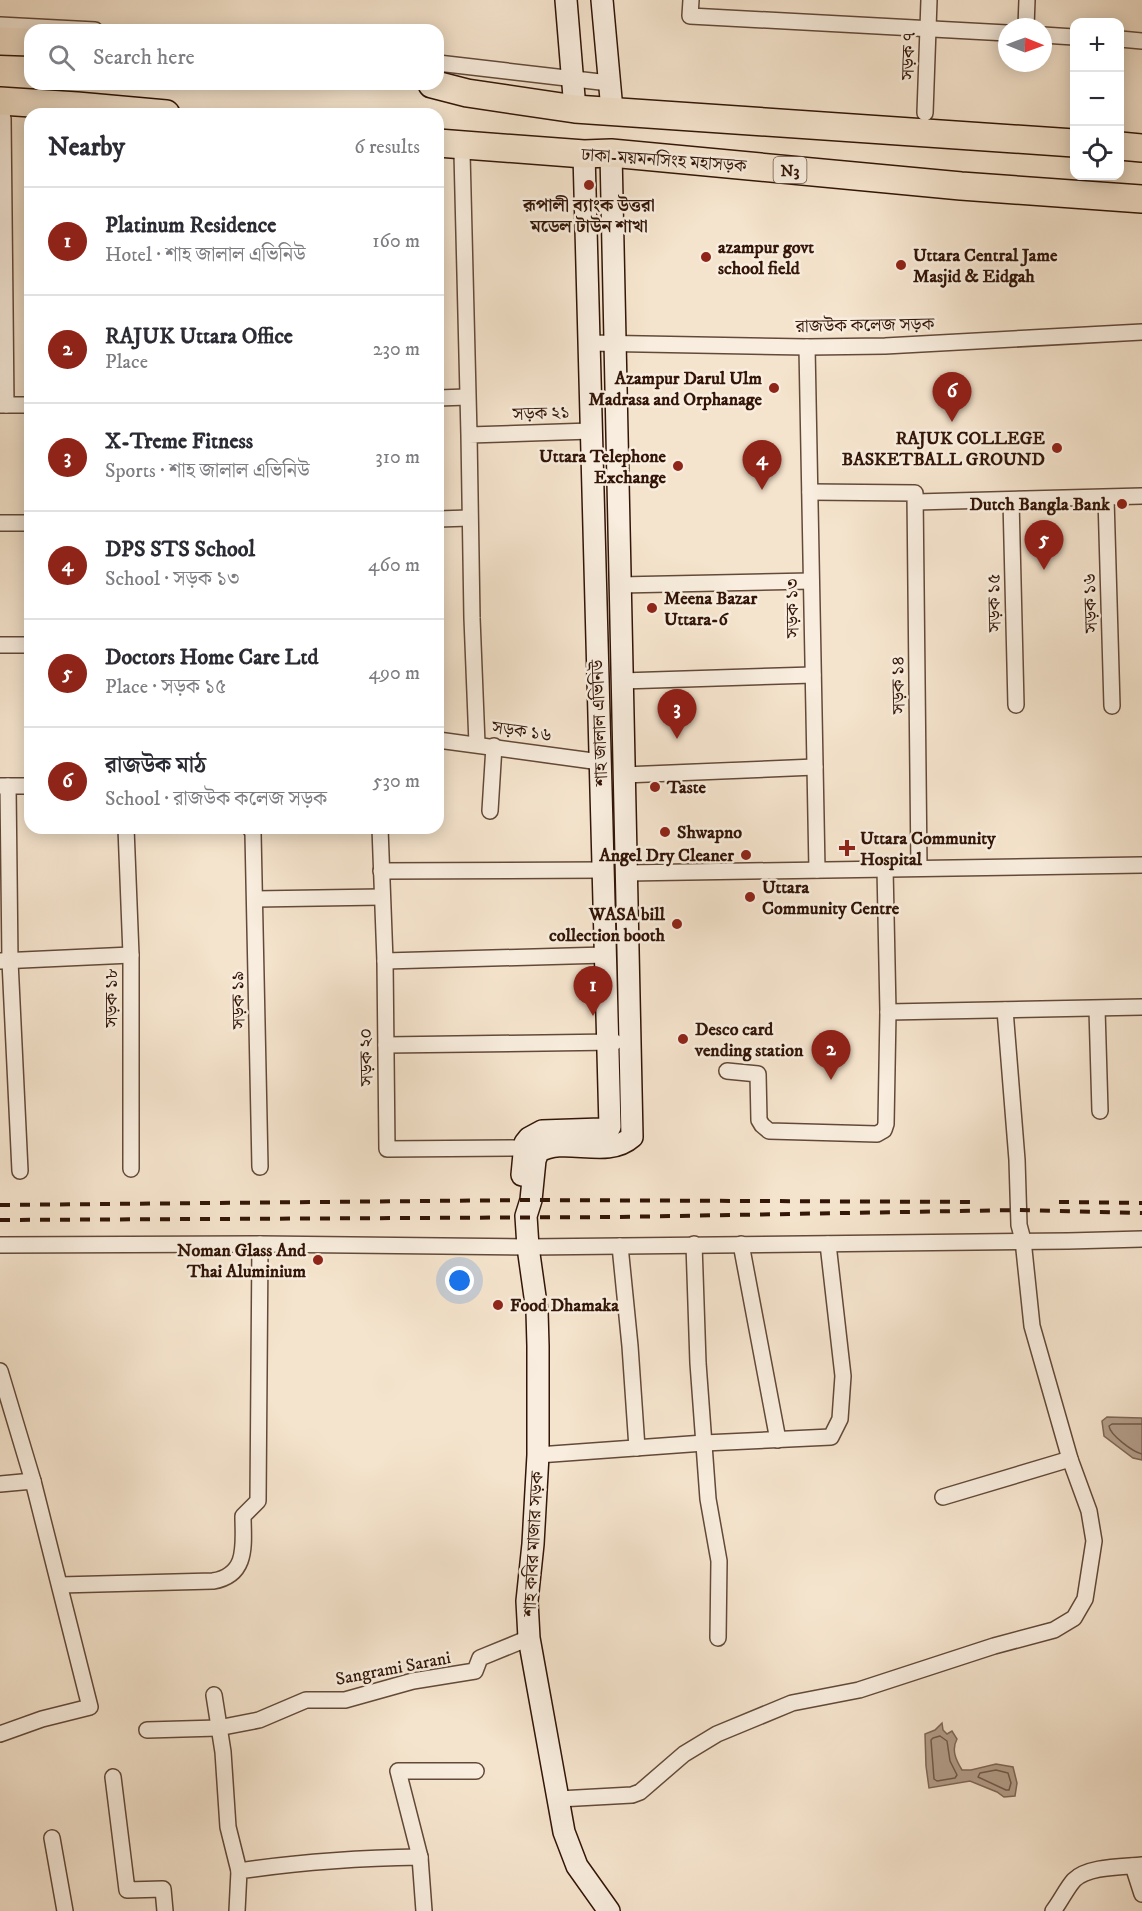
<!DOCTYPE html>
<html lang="en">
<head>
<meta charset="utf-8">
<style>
	:root { --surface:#fff; --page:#f7f7f7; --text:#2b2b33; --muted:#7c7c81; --line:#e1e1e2; --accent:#8f2418 }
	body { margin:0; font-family:"IM FELL DW Pica","Noto Serif Bengali",serif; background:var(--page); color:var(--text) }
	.controls { position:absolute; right:18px; top:18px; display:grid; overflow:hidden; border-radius:12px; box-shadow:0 3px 15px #0003 }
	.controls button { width:54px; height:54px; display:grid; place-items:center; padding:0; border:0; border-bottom:2px solid var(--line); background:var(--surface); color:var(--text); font:30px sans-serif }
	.compass { position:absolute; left:998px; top:18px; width:54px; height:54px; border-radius:50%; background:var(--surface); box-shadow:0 3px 15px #0003; rotate:91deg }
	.you { position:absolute; left:460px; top:1281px; width:21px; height:21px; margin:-15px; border:4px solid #fff; border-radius:50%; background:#1a73e8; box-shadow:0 0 0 9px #1a73e833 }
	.badge { display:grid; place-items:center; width:39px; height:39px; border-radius:50%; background:var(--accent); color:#fff; font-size:20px; font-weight:700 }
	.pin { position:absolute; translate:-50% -50px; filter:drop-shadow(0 2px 3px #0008) }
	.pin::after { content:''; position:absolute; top:32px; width:21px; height:18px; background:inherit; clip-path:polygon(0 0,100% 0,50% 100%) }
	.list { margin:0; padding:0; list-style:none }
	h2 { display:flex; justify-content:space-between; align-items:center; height:78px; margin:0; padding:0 24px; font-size:26px }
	h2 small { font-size:20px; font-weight:400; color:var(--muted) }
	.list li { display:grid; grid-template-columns:39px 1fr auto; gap:18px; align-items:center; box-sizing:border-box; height:108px; padding:0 24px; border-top:2px solid var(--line) }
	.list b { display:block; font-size:22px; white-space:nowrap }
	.list p { margin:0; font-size:20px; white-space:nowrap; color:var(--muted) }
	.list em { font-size:20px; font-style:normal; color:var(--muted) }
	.icon { flex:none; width:33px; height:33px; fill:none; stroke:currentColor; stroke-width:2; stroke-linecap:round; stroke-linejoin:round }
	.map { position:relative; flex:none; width:1142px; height:1911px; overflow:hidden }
	.search { position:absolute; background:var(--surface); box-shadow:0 3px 15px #0003; left:24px; top:24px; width:420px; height:66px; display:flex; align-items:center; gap:15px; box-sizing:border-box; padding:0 21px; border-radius:18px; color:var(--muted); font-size:22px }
	.panel { position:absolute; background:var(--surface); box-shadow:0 3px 15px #0003; left:24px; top:108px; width:420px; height:726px; border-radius:18px }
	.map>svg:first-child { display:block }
	.water { fill:#b39e8a; stroke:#7f6756; stroke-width:1.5 }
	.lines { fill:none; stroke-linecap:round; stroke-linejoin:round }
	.shore { stroke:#725a48; stroke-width:1.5 }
	.street-casing { stroke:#634938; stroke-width:18 }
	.secondary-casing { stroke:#321507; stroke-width:24 }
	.highway-casing { stroke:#321507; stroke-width:30 }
	.street { stroke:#f8edde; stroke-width:15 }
	.secondary { stroke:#f8edde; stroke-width:21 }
	.highway { stroke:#f5e4cd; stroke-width:27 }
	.rail { stroke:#321507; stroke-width:4; stroke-dasharray:10 10; stroke-linecap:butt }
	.poi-dot { fill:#8f2418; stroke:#f8edde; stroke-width:2 }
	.labels { text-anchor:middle; stroke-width:5; stroke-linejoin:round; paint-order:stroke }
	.shield { fill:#f8edde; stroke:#6d5648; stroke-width:1.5 }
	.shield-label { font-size:16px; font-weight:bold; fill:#321507 }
	.street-label { font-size:18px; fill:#321507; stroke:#f8edde }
	.poi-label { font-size:18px; font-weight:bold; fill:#321507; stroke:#f8edde; text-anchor:start }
</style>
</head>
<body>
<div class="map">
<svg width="1142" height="1911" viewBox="0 0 1142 1911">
	<rect width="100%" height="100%" fill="#f5e4cd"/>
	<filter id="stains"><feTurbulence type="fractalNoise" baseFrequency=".00333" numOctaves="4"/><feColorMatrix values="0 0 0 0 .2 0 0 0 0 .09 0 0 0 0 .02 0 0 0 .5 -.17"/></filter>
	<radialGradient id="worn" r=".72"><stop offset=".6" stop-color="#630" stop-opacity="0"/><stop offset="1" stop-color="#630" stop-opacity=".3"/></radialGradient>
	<g class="water">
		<polygon points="1107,1417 1142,1418 1142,1460 1133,1458 1104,1436 1102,1421"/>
		<path d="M942,1723L943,1730L947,1734L952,1731L957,1739C951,1750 956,1760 962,1770H971L996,1764L1013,1767L1017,1783L1015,1796L1004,1797L997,1792L970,1781L929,1788L926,1766L925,1734L935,1730Z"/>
	</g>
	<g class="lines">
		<g class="shore">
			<path d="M1142,1424H1112L1109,1426C1110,1435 1133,1452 1142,1454"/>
			<polygon points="940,1736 947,1741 950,1761 957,1775 955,1778 937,1781 934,1779 931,1740 933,1738"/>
			<polygon points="996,1770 1008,1773 1011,1783 1009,1790 1006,1790 978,1777 980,1773"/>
		</g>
		<defs>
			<g id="street">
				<polyline points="691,0 690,16 1007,33"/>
				<polyline points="0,25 95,30"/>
				<polyline points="1026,27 1027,0"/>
				<polyline points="1043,35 1074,37"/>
				<polyline points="1120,39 1142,41"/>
				<polyline points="438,63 609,83"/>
				<polyline points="925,113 929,0"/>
				<polyline points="3,118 6,405"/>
				<polyline points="462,153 469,435 591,431 469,435 472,618 477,744"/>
				<polyline points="589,343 807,347 885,346 1142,332"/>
				<polyline points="807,347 817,870"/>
				<polyline points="438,398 467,397"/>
				<polyline points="0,405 30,405"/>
				<polyline points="810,492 915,493 919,868"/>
				<polyline points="1106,498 1112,706"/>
				<polyline points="1011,500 1016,705"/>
				<polyline points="916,502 1142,496"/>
				<polyline points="438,519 469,518"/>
				<polyline points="0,523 30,523"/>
				<polyline points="620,585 811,581"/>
				<polyline points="0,645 30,645"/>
				<polyline points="622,681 813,675"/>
				<polyline points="438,740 600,762"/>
				<polyline points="624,775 815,767"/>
				<polyline points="0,786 30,786"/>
				<polyline points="8,786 10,961 20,1171"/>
				<polyline points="490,811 494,746"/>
				<polyline points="126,828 131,955 131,1169"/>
				<polyline points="250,828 253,833 260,1167"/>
				<polyline points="380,828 385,961 387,1149 524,1148"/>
				<polyline points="381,871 603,870"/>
				<polyline points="627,873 1142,865"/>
				<polyline points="255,899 381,897"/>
				<polyline points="0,961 131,955"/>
				<polyline points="385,961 605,955"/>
				<polyline points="1097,1009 1100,1111"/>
				<polyline points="888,1012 1142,1007"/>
				<polyline points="386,1045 615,1042"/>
				<polyline points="727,1071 758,1074 759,1120 762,1125 769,1131 877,1134 884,1130 886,1124 888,1012 885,868"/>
				<polyline points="694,1244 698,1363 708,1499 719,1561 718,1638"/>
				<polyline points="741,1244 778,1440"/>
				<polyline points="0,1245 260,1244 528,1247 1068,1241 1142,1239"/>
				<polyline points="620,1246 630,1346 637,1448"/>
				<polyline points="0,1371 33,1481"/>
				<polyline points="538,1455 704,1443 831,1437 840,1419 843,1376 828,1244"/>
				<polyline points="0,1484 33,1481 90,1707 42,1719 0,1734"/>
				<polyline points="943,1497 1070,1459"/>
				<path d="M60,1585L213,1581C249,1575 243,1543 243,1516L258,1501L260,1244"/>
				<polyline points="214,1695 223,1752 228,1827 239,1871"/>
				<polyline points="147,1730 218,1728 259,1720 306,1700 345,1700 413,1681 475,1671 480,1658 529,1638"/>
				<polyline points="113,1777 127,1890 163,1889 165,1911"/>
				<polyline points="559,1799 632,1795 640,1792 684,1754 717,1734 792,1703 859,1690 994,1646 1054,1630 1074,1618 1085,1599 1094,1541 1089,1511 1070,1459 1032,1326 1023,1240 1019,1225 1017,1160 1005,1010"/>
				<polyline points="52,1838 65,1911"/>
				<polyline points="420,1857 398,1771 476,1771"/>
				<polyline points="1133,1866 1142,1894"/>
				<path d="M237,1911L239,1871C299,1862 359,1858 420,1857L424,1911"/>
				<path d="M1053,1911C1061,1901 1066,1889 1074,1880C1088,1866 1123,1867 1142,1865"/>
			</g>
			<g id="secondary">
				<polyline points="566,0 575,109"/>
				<polyline points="602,0 612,110"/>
				<polyline points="522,1175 525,1143 529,1138 542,1131 601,1129 610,1127 584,154"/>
				<path d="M609,1911L577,1866L564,1832L529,1638L527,1601L533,1544L538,1455V1346L537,1311L528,1247L526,1216L531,1200L535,1160L538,1152C565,1135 606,1160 632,1137L611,153"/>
			</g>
			<g id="highway">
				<polyline points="0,41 30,42"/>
				<polyline points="432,84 467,93 575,109 1074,143"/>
				<polyline points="0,101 77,106 166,114"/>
				<polyline points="438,143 584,154 611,153 961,186 1142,199"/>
				<polyline points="1120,146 1142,148"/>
			</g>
		</defs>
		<use href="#street" class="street-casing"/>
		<use href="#secondary" class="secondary-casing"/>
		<use href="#highway" class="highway-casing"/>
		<use href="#street" class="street"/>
		<use href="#secondary" class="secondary"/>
		<use href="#highway" class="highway"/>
		<g class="rail">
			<polyline points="1059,1202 1142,1203"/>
			<polyline points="0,1205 531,1200 978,1202"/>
			<polyline points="0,1220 616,1217 1018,1210 1142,1213"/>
		</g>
	</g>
	<g class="poi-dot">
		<circle cx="589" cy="185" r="6"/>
		<circle cx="706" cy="257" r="6"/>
		<circle cx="901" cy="265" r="6"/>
		<circle cx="774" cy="388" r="6"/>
		<circle cx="1057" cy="448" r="6"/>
		<circle cx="678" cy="466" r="6"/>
		<circle cx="1122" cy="504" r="6"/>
		<circle cx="652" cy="608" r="6"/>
		<circle cx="655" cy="787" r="6"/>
		<circle cx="665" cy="832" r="6"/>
		<path d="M844 839h6v6h6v6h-6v6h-6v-6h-6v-6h6z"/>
		<circle cx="746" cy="855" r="6"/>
		<circle cx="750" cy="897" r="6"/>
		<circle cx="677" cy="924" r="6"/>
		<circle cx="683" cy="1039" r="6"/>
		<circle cx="318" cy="1260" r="6"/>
		<circle cx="498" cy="1305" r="6"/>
	</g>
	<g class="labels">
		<rect class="shield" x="773.5" y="157" width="33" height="26" rx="4.5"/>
		<g class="shield-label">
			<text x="790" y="176">N3</text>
		</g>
		<g class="street-label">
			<text transform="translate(908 56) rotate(-88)" y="6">সড়ক ৭</text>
			<text transform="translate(664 160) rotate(4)" y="6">ঢাকা-ময়মনসিংহ মহাসড়ক</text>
			<text transform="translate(865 325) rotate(-1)" y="6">রাজউক কলেজ সড়ক</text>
			<text transform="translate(541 413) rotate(-2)" y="6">সড়ক ২১</text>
			<text transform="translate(994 603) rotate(-91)" y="6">সড়ক ১৫</text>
			<text transform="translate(1090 603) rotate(-92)" y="6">সড়ক ১৬</text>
			<text transform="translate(792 608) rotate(-91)" y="6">সড়ক ১৩</text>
			<text transform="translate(898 685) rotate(-91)" y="6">সড়ক ১৪</text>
			<text transform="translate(599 723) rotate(-92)" y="6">শাহ জালাল এভিনিউ</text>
			<text transform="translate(522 731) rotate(8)" y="6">সড়ক ১৬</text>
			<text transform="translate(111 998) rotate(-90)" y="6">সড়ক ১৮</text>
			<text transform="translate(238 1000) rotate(-91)" y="6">সড়ক ১৯</text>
			<text transform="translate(366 1057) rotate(-91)" y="6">সড়ক ২০</text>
			<text transform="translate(533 1544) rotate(-87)" y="6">শাহ কবির মাজার সড়ক</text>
			<text transform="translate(393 1668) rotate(-11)" y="6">Sangrami Sarani</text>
		</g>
		<g class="poi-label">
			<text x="589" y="211" text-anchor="middle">রূপালী ব্যাংক উত্তরা<tspan x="589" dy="21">মডেল টাউন শাখা</tspan></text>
			<text x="718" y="253">azampur govt<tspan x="718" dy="21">school field</tspan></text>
			<text x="913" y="261">Uttara Central Jame<tspan x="913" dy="21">Masjid &amp; Eidgah</tspan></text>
			<text x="762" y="384" text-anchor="end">Azampur Darul Ulm<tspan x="762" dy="21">Madrasa and Orphanage</tspan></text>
			<text x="1045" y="444" text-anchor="end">RAJUK COLLEGE<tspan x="1045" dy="21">BASKETBALL GROUND</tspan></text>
			<text x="666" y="462" text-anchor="end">Uttara Telephone<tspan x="666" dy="21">Exchange</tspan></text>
			<text x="1110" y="510" text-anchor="end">Dutch Bangla Bank</text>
			<text x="664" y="604">Meena Bazar<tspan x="664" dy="21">Uttara-6</tspan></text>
			<text x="667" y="793">Taste</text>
			<text x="677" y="838">Shwapno</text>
			<text x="860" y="844">Uttara Community<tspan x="860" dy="21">Hospital</tspan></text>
			<text x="734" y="861" text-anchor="end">Angel Dry Cleaner</text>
			<text x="762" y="893">Uttara<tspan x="762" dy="21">Community Centre</tspan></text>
			<text x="665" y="920" text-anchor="end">WASA bill<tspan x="665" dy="21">collection booth</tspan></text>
			<text x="695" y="1035">Desco card<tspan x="695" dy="21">vending station</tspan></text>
			<text x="306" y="1256" text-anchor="end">Noman Glass And<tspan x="306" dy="21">Thai Aluminium</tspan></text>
			<text x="510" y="1311">Food Dhamaka</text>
		</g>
	</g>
	<rect width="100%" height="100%" filter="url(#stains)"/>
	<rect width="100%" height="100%" fill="url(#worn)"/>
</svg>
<div class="controls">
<button>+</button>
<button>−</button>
<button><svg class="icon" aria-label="locate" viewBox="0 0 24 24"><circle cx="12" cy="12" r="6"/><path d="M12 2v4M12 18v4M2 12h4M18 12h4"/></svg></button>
</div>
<svg class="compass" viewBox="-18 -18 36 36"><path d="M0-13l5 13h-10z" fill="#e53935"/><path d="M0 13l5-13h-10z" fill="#7c7c81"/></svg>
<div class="you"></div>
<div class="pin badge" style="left:593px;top:1016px">1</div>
<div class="pin badge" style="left:831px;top:1080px">2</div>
<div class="pin badge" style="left:677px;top:739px">3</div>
<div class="pin badge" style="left:762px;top:490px">4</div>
<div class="pin badge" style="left:1044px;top:570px">5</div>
<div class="pin badge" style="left:952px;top:422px">6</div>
<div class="search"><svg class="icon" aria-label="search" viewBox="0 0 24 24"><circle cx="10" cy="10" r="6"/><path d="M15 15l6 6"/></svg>Search here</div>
<section class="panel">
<h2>Nearby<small>6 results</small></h2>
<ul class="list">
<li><span class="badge">1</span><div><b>Platinum Residence</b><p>Hotel · শাহ জালাল এভিনিউ</p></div><em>160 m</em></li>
<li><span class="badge">2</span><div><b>RAJUK Uttara Office</b><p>Place</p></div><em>230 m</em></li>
<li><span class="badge">3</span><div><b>X-Treme Fitness</b><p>Sports · শাহ জালাল এভিনিউ</p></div><em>310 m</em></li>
<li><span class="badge">4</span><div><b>DPS STS School</b><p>School · সড়ক ১৩</p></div><em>460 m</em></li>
<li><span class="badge">5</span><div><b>Doctors Home Care Ltd</b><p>Place · সড়ক ১৫</p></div><em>490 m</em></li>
<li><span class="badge">6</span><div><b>রাজউক মাঠ</b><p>School · রাজউক কলেজ সড়ক</p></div><em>530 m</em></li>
</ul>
</section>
</div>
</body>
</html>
